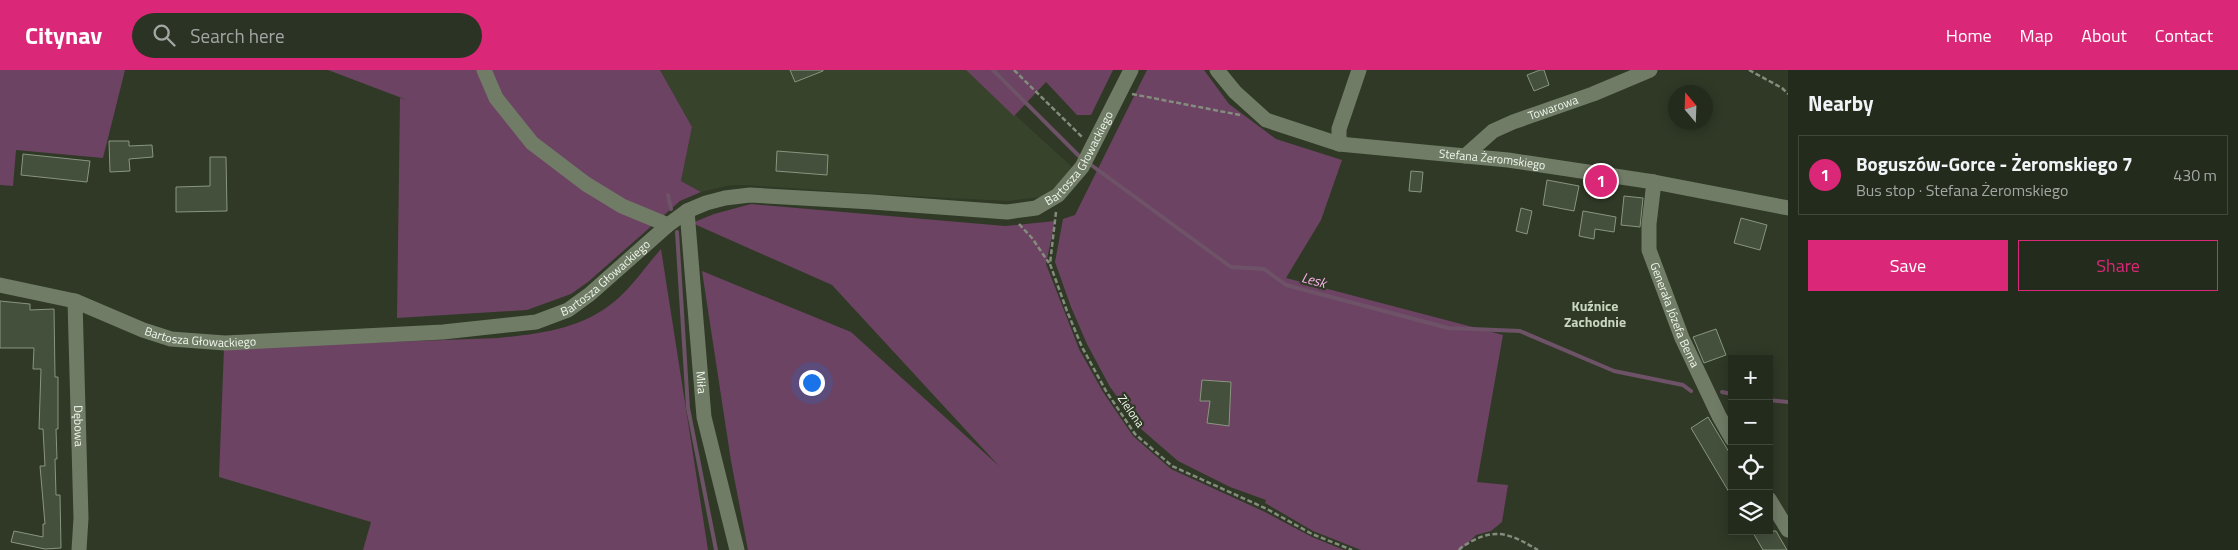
<!DOCTYPE html>
<html lang="en">
<head>
<meta charset="utf-8">
<style>
	:root { --surface:#232b1c; --page:#2b3325; --text:#f1f3f6; --muted:#a3a7a3; --line:#40473b; --accent:#db2777 }
	body { margin:0; font-family:"Titillium Web",sans-serif; background:var(--page); color:var(--text) }
	.controls { position:absolute; right:15px; bottom:15px; display:grid; overflow:hidden; border-radius:0px; box-shadow:0 2px 12px #0003 }
	.controls button { width:45px; height:45px; display:grid; place-items:center; padding:0; border:0; border-bottom:1px solid var(--line); background:var(--surface); color:var(--text); font:25px sans-serif }
	.compass { position:absolute; left:1668px; top:15px; width:45px; height:45px; border-radius:50%; background:var(--surface); box-shadow:0 2px 12px #0003; rotate:341deg }
	.you { position:absolute; left:811px; top:312px; width:18px; height:18px; margin:-12px; border:4px solid #fff; border-radius:50%; background:#1a73e8; box-shadow:0 0 0 8px #1a73e833 }
	.badge { display:grid; place-items:center; width:32px; height:32px; border-radius:50%; background:var(--accent); color:#fff; font-size:16px; font-weight:700 }
	.pin { position:absolute; translate:-50% -50%; border:2px solid #fff; box-shadow:0 1px 5px #0006 }
	.list { margin:0; padding:0; list-style:none }
	h2 { display:flex; justify-content:space-between; align-items:center; height:65px; margin:0; padding:0 20px; font-size:21px }
	h2 small { font-size:16px; font-weight:400; color:var(--muted) }
	.list li { display:grid; grid-template-columns:32px 1fr auto; gap:15px; align-items:center; box-sizing:border-box; height:80px; margin:0 10px 10px; padding:0 10px; border:1px solid var(--line); border-radius:0px }
	.list b { display:block; font-size:19px; white-space:nowrap }
	.list p { margin:0; font-size:16px; white-space:nowrap; color:var(--muted) }
	.list em { font-size:16px; font-style:normal; color:var(--muted) }
	.actions { display:flex; gap:10px; padding:15px 20px }
	.actions a { flex:1; padding:11px 0; border:1px solid var(--accent); border-radius:0px; text-align:center; font-size:18px; color:var(--accent) }
	.actions .main { background:var(--accent); color:#fff }
	.icon { flex:none; width:28px; height:28px; fill:none; stroke:currentColor; stroke-width:2; stroke-linecap:round; stroke-linejoin:round }
	.map { position:relative; flex:none; width:1788px; height:480px; overflow:hidden }
	header { display:flex; align-items:center; gap:30px; box-sizing:border-box; height:70px; padding:0 25px; background:var(--accent); color:#fff }
	header strong { font-size:24px }
	nav { display:flex; gap:28px; margin-inline-start:auto; font-size:18px }
	.search { width:350px; height:45px; background:var(--page); display:flex; align-items:center; gap:12px; box-sizing:border-box; padding:0 18px; border-radius:28px; color:var(--muted); font-size:19px }
	main { display:flex }
	aside { flex:1; background:var(--surface) }
	.map>svg:first-child { display:block }
	.built { fill:#37432b }
	.green { fill:#6c4362 }
	.lines { fill:none; stroke-linecap:round; stroke-linejoin:round }
	.stream { stroke:#6e5267; stroke-width:4 }
	.building { fill:#45503c; stroke:#8a9580 }
	.path { stroke:#848d7d; stroke-width:2.5; stroke-dasharray:5 2.5; stroke-linecap:butt }
	.minor { stroke:#717c67; stroke-width:15 }
	.labels { text-anchor:middle; stroke-width:4.5; stroke-linejoin:round; paint-order:stroke }
	.street-label { font-size:12px; fill:#eff6ea; stroke:#2f3926 }
	.water-label { font-size:14px; font-style:italic; fill:#fbb0e9; stroke:#2f3926 }
	.neighbourhood-label { font-size:14px; font-weight:bold; fill:#cad6c0; stroke:#2f3926 }
</style>
</head>
<body>
<header>
<strong>Citynav</strong>
<div class="search"><svg class="icon" aria-label="search" viewBox="0 0 24 24"><circle cx="10" cy="10" r="6"/><path d="M15 15l6 6"/></svg>Search here</div>
<nav><a>Home</a><a>Map</a><a>About</a><a>Contact</a></nav>
</header>
<main>
<div class="map">
<svg width="1788" height="480" viewBox="0 0 1788 480">
	<rect width="100%" height="100%" fill="#2f3926"/>
	<polygon class="built" points="660,0 966,0 1072,97 1057,115 1042,127 1007,131 871,124 748,115 731,115 701,122 681,111 692,57"/>
	<g class="green">
		<polygon points="0,0 125,0 103,88 16,80 13,116 0,115"/>
		<polygon points="328,0 660,0 692,57 681,111 701,122 680,131 588,212 571,224 527,240 397,248 400,28 407,30"/>
		<polygon points="966,0 1113,0 1091,45 1077,45 1046,12 1014,46"/>
		<polygon points="1147,0 1204,0 1229,34 1276,69 1342,90 1321,150 1286,208 1503,265 1477,412 1508,415 1502,452 1491,461 1476,465 1461,480 1361,480 1313,461 1265,433 1266,430 1230,417 1178,391 1141,359 1110,317 1087,274 1071,237 1055,192 1063,149 1075,145"/>
		<polygon points="751,134 1005,156 1055,151 1046,194 1079,279 1103,322 1133,366 1171,399 1265,442 1312,467 1344,480 748,480 731,391 702,201 851,262 999,396 832,215 692,153 714,144"/>
		<path d="M661,179L708,480H363L371,452L219,407L224,278L498,268C539,264 582,259 615,231C632,217 646,196 661,179Z"/>
	</g>
	<g class="lines">
		<g class="stream">
			<polyline points="993,0 1081,88"/>
			<polyline points="1087,92 1231,197 1264,199 1286,215 1448,258 1520,261 1614,301 1683,315 1691,321"/>
			<polyline points="668,125 671,139"/>
			<polyline points="677,162 688,338 716,480"/>
			<polyline points="1722,322 1732,324"/>
			<polyline points="1769,330 1788,332"/>
		</g>
	</g>
	<g class="building">
		<polygon points="790,0 823,0 823,1 795,12"/>
		<polygon points="1540,0 1544,0 1549,15 1534,21 1527,5"/>
		<polygon points="109,71 129,71 129,76 152,75 153,87 129,89 130,101 110,102"/>
		<polygon points="777,81 828,85 827,105 776,101"/>
		<polygon points="23,84 90,91 87,112 21,105"/>
		<polygon points="210,87 226,87 227,141 176,142 176,117 210,116"/>
		<polygon points="1411,101 1423,102 1421,122 1409,121"/>
		<polygon points="1547,110 1579,116 1574,141 1543,135"/>
		<polygon points="1624,126 1643,128 1640,157 1621,155"/>
		<polygon points="1521,138 1532,141 1527,164 1516,161"/>
		<polygon points="1583,141 1616,147 1614,162 1595,159 1594,169 1579,166"/>
		<polygon points="1741,148 1767,155 1760,180 1734,173"/>
		<polygon points="0,231 30,234 30,240 54,239 55,307 58,307 58,359 56,359 57,389 55,389 56,425 60,425 61,478 45,479 11,472 14,461 43,467 43,454 45,454 40,396 45,396 43,359 39,359 41,299 33,299 34,278 0,278"/>
		<polygon points="1716,259 1726,285 1704,293 1693,267"/>
		<polygon points="1202,310 1231,312 1229,356 1207,353 1210,331 1200,331"/>
		<polygon points="1708,347 1732,387 1732,427 1691,358"/>
		<polygon points="1752,461 1776,461 1787,480 1763,480"/>
	</g>
	<g class="lines">
		<g class="path">
			<polyline points="1014,0 1082,67"/>
			<polyline points="1749,0 1782,18 1788,24"/>
			<polyline points="1132,24 1240,45"/>
			<polyline points="1056,142 1050,194 1067,241 1082,277 1106,321 1135,364 1172,396 1267,439 1312,464 1352,480"/>
			<polyline points="1019,154 1032,168 1049,193"/>
			<path d="M1459,480C1462,476 1467,474 1472,471C1498,457 1514,466 1538,480"/>
		</g>
		<g class="minor">
			<polyline points="484,0 496,28 532,73 586,114 622,136 668,155"/>
			<path id="s1" d="M1217,0L1235,22L1266,50L1339,74L1508,90L1654,112L1788,138"/>
			<polyline points="1339,74 1339,59 1359,0"/>
			<path id="s2" d="M1465,86L1493,61L1513,52L1593,24L1650,0"/>
			<path id="s3" d="M1654,112L1649,154V180L1682,268L1719,346L1732,369"/>
			<path id="s4" d="M687,141L704,347L737,480"/>
			<path id="s5" d="M0,215L75,231L143,260L171,269L225,273L443,262L536,252L568,240L590,224L668,155L687,141L706,133L725,128L750,125L872,132L1007,142L1036,138L1058,125L1082,97L1131,0"/>
			<path id="s6" d="M75,231L81,448L79,480"/>
			<polyline points="1769,429 1788,460"/>
		</g>
	</g>
	<g class="labels">
		<g class="street-label">
			<text dy="4" stroke="none"><textPath href="#s2" startOffset="102">Towarowa</textPath></text>
			<text dy="4" stroke="none"><textPath href="#s5" startOffset="1155">Bartosza Głowackiego</textPath></text>
			<text dy="4" stroke="none"><textPath href="#s1" startOffset="301">Stefana Żeromskiego</textPath></text>
			<text dy="4" stroke="none"><textPath href="#s5" startOffset="629">Bartosza Głowackiego</textPath></text>
			<text dy="4" stroke="none"><textPath href="#s3" startOffset="138">Generała Józefa Bema</textPath></text>
			<text dy="4" stroke="none"><textPath href="#s5" startOffset="209">Bartosza Głowackiego</textPath></text>
			<text dy="4" stroke="none"><textPath href="#s4" startOffset="172">Miła</textPath></text>
			<text transform="translate(1131 341) rotate(55)" y="4">Zielona</text>
			<text dy="4" stroke="none"><textPath href="#s6" startOffset="125">Dębowa</textPath></text>
		</g>
		<g class="water-label">
			<text transform="translate(1314 210) rotate(15)" y="5">Lesk</text>
		</g>
		<g class="neighbourhood-label">
			<text x="1595" y="241">Kuźnice<tspan x="1595" dy="16">Zachodnie</tspan></text>
		</g>
	</g>
</svg>
<div class="controls">
<button>+</button>
<button>−</button>
<button><svg class="icon" aria-label="locate" viewBox="0 0 24 24"><circle cx="12" cy="12" r="6"/><path d="M12 2v4M12 18v4M2 12h4M18 12h4"/></svg></button>
<button><svg class="icon" aria-label="layers" viewBox="0 0 24 24"><path d="M12 4l9 5-9 5-9-5zM3 14l9 5 9-5"/></svg></button>
</div>
<svg class="compass" viewBox="-18 -18 36 36"><path d="M0-13l5 13h-10z" fill="#e53935"/><path d="M0 13l5-13h-10z" fill="#a3a7a3"/></svg>
<div class="you"></div>
<div class="pin badge" style="left:1601px;top:111px">1</div>
</div>
<aside>
<h2>Nearby<small></small></h2>
<ul class="list">
<li><span class="badge">1</span><div><b>Boguszów-Gorce - Żeromskiego 7</b><p>Bus stop · Stefana Żeromskiego</p></div><em>430 m</em></li>
</ul>
<div class="actions"><a class="main">Save</a><a>Share</a></div>
</aside>
</main>
</body>
</html>
